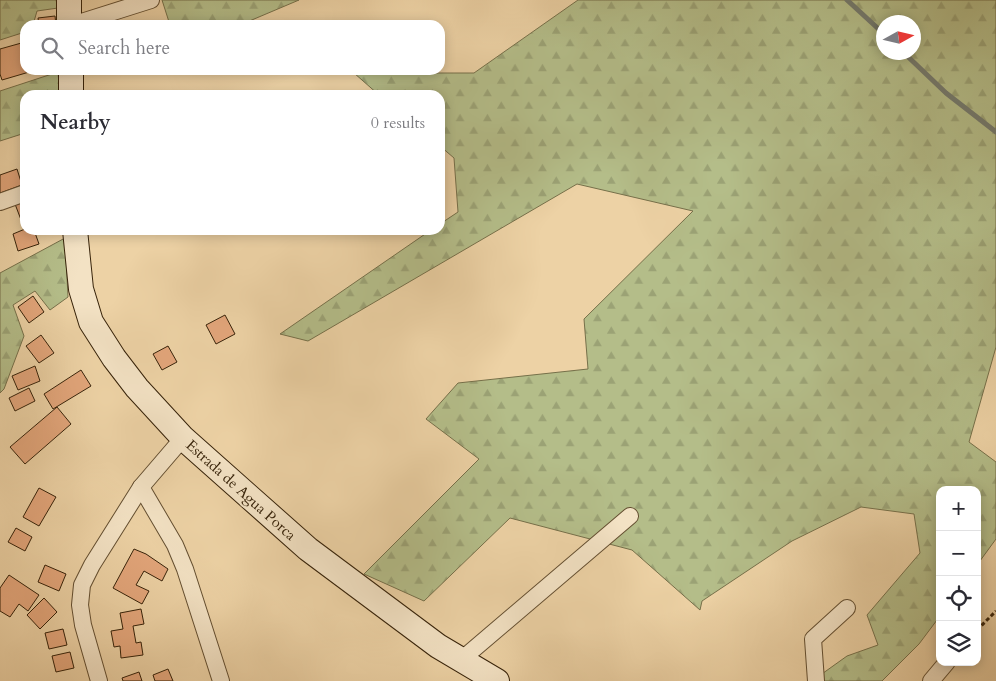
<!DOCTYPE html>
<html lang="en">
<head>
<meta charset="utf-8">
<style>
	:root { --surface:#fff; --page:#f7f7f7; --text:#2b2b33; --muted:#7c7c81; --line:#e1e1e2 }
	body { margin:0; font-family:Cardo,serif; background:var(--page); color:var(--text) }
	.controls { position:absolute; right:15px; bottom:15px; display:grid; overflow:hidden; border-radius:10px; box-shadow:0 2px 12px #0003 }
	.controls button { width:45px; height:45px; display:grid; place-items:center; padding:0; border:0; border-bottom:1px solid var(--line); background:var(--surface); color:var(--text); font:25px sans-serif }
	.compass { position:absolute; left:876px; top:15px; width:45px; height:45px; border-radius:50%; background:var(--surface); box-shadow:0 2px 12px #0003; rotate:82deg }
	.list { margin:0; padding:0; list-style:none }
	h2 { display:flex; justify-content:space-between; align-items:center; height:65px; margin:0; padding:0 20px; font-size:21px }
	h2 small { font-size:16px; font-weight:400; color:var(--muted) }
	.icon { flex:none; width:28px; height:28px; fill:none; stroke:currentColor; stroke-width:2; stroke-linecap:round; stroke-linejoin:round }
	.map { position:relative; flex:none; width:996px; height:681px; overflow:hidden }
	.search { position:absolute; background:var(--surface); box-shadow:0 2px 12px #0003; left:20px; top:20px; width:425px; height:55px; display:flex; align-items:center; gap:12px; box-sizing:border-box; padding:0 18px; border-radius:15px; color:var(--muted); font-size:19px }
	.panel { position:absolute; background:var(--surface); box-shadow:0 2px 12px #0003; left:20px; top:90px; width:425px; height:145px; border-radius:15px }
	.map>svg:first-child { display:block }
	.forest { fill:url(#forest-firs); stroke:#76704a; fill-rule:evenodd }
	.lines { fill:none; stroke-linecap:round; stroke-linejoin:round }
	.stream { stroke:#747b6f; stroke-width:5 }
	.building { fill:#e3a67b; stroke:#37230a }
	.street-casing { stroke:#644f31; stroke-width:18 }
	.secondary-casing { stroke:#37230a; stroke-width:26 }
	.path { stroke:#37230a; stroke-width:3; stroke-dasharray:4 2.5; stroke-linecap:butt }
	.street { stroke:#f3e2c4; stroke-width:16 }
	.secondary { stroke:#f3e2c4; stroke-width:24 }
	.labels { text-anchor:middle; stroke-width:4; stroke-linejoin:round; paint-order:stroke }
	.street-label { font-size:15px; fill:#37230a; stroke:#f3e2c4 }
</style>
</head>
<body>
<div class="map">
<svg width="996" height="681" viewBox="0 0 996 681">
	<defs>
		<pattern id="forest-firs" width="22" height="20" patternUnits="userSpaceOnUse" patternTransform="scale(1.25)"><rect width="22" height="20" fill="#b4bd89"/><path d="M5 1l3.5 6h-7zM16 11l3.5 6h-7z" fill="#9ba275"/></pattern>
	</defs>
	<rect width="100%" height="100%" fill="#edd2a5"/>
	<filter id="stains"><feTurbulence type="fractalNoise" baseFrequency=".004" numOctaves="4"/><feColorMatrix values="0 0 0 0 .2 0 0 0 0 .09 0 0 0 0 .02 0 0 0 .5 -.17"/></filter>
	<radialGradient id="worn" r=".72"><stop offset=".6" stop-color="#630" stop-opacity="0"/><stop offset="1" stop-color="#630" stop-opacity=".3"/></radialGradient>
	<g class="forest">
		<polygon points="0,0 56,0 58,8 37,11 33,25 25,25 25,32 0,40"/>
		<polygon points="162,0 299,0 240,25 170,25"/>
		<path d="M578,0H996V347L969,442L996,462V539L977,565V490H940V616L919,644L882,681H812L847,656L878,645L867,615L920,553L914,514L861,507L792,541L702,601L700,610L632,550L510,518L424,601L364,574L479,459L426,419L458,383L588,369L584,319L693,211L577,184L308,341L280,334L431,230H440V224L458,212L454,158L440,146V95H379L354,73H474ZM884,22H914V52H884Z"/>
		<polygon points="58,72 60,95 25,95 25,133 0,141 0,91"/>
		<polygon points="65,238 68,297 50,310 35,291 13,305 24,336 4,389 0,393 0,273"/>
	</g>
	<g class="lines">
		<g class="stream">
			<polyline points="847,0 884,34"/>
			<polyline points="903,52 946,93 996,132"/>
		</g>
	</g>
	<g class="building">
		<polygon points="55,16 56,25 39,25 38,18"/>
		<polygon points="25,42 25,70 36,70 2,80 0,74 0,49"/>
		<polygon points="17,169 22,185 0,193 0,175"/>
		<polygon points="25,200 25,224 23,225 15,204"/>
		<polygon points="25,229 34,230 39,244 18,251 13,234"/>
		<polygon points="33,296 44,312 29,323 18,307"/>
		<polygon points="225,315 235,334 216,344 206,325"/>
		<polygon points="41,335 54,353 39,363 26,346"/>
		<polygon points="168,346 177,362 162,370 153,354"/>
		<polygon points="35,366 40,381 18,390 12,376"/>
		<polygon points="81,370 91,386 53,409 44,394"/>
		<polygon points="29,388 35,401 15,411 9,398"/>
		<polygon points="57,407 71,424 25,464 10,447"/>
		<polygon points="39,488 56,497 39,526 23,517"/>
		<polygon points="16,528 32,537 25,551 8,542"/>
		<polygon points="134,549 146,554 168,569 162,581 144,571 136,585 149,591 142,604 113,588"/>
		<polygon points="45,565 66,574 59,591 38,582"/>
		<polygon points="9,575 39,595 28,611 19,604 10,617 0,611 0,588"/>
		<polygon points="44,598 57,612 40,629 27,615"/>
		<polygon points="141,609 144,624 133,626 136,643 141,642 143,655 121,658 120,646 114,647 111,631 123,629 120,613"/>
		<polygon points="63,629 67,645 49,649 45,633"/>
		<polygon points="70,652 74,668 56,672 52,656"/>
		<polygon points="168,669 173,681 155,681 153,675"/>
		<polygon points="139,672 142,681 123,681 122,678"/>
	</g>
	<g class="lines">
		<defs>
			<g id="street">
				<polyline points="72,25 151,0"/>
				<polyline points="0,202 25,193"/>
				<polyline points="141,487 175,545 185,569 221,681"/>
				<polyline points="461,660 630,516"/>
				<polyline points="99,681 83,625 80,605 82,585 92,565 141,487 183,438"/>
				<polyline points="816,681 813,639 847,608"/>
				<polyline points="931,681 947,662"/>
			</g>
			<g id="secondary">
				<polyline points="69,0 69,25"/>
				<polyline points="71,70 71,95"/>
				<polyline points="75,230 81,289 91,322 114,358 137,388 183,438 308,549 438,646 497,681"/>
			</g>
		</defs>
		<use href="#street" class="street-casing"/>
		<use href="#secondary" class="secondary-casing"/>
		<polyline class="path" points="977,630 996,611"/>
		<use href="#street" class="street"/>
		<use href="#secondary" class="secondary"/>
	</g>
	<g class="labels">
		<g class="street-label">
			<text transform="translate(241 490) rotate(42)" y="5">Estrada de Agua Porca</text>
		</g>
	</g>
	<rect width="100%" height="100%" filter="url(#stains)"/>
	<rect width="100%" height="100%" fill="url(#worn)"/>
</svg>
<div class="controls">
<button>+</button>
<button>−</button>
<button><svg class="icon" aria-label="locate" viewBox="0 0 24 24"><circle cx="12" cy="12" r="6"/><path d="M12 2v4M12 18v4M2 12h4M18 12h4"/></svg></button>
<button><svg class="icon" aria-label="layers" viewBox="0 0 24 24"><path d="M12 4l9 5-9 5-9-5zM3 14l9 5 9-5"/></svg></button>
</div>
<svg class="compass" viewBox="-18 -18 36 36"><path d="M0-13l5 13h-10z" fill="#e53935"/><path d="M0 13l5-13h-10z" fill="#7c7c81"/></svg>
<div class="search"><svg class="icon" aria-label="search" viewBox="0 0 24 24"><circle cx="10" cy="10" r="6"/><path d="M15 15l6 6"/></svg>Search here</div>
<section class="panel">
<h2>Nearby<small>0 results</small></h2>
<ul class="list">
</ul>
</section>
</div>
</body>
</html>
